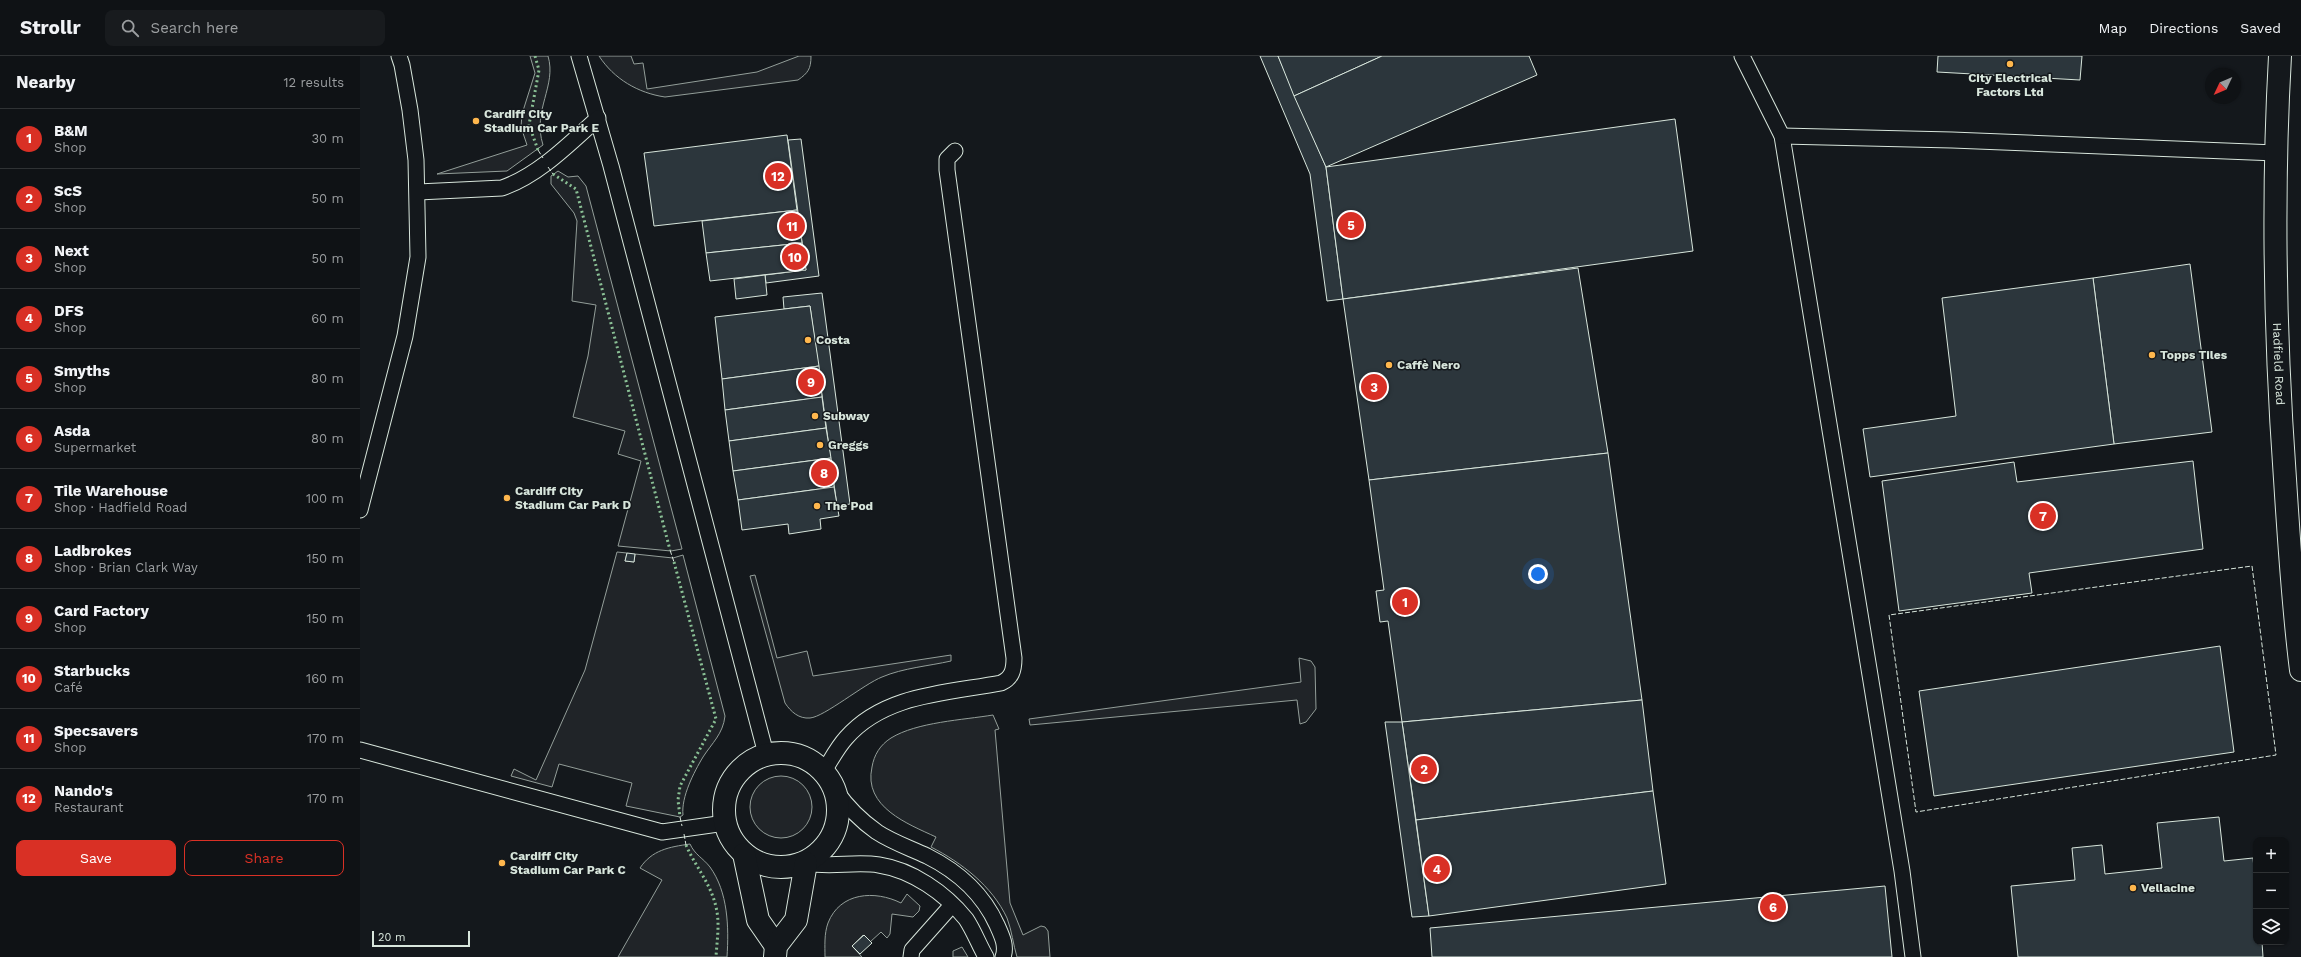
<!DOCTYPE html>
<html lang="en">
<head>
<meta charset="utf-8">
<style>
	:root { --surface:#0f1215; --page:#181b1e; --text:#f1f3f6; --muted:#9b9ea0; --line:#2f3234; --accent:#d93025 }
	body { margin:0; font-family:"Work Sans",sans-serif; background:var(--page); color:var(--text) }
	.controls { position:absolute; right:12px; bottom:12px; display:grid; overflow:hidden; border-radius:8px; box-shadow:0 1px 3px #0004 }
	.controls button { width:36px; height:36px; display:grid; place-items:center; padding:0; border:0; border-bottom:1px solid var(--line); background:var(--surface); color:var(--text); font:20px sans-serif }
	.compass { position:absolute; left:1845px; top:12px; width:36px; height:36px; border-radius:50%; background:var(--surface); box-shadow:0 1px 3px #0004; rotate:226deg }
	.scale { position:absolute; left:12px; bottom:10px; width:98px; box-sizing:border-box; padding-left:4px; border:2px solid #d8e6dc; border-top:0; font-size:11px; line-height:14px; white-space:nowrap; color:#d8e6dc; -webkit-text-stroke:3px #14181c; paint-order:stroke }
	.you { position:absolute; left:1178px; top:518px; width:14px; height:14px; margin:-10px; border:3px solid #fff; border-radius:50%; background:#1a73e8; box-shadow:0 0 0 6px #1a73e833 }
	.badge { display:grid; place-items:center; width:26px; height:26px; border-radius:50%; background:var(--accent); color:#fff; font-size:13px; font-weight:700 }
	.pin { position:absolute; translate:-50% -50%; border:2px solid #fff; box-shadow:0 1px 4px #0006 }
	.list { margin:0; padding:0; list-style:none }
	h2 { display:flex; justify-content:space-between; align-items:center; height:52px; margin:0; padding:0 16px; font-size:17px }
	h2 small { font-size:13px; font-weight:400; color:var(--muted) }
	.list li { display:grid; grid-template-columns:26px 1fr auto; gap:12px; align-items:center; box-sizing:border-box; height:60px; padding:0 16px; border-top:1px solid var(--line) }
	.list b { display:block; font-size:15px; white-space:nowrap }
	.list p { margin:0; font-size:13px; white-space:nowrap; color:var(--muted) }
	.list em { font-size:13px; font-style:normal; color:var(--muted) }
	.actions { display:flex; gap:8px; padding:12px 16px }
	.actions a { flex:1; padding:9px 0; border:1px solid var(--accent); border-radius:8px; text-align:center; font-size:14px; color:var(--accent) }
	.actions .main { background:var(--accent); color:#fff }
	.icon { flex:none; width:22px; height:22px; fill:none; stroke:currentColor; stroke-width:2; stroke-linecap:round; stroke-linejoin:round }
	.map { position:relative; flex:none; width:1941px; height:901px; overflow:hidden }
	header { display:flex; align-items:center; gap:24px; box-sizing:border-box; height:56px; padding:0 20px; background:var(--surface); border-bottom:1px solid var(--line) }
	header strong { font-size:19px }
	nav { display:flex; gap:22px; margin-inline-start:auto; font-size:14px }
	.search { width:280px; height:36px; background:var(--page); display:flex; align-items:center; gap:10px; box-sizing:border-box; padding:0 14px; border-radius:8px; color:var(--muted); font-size:15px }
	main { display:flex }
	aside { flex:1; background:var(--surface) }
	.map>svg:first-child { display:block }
	.green { fill:#202428; stroke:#939e99 }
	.building { fill:#2c363c; stroke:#d8e6dc }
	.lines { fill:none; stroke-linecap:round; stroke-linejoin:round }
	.lane-casing { stroke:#d8e6dc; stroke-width:17 }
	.street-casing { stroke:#d8e6dc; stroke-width:24 }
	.lane { stroke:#14181c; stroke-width:15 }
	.street { stroke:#14181c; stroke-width:22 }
	.hedge { stroke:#8ac095; stroke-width:3; stroke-dasharray:2 3; stroke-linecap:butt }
	.fence { stroke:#d8e6dc; stroke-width:1; stroke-dasharray:5 2; stroke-linecap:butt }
	.poi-dot { fill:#ffb74d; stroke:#14181c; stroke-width:1.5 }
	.labels { text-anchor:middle; stroke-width:3; stroke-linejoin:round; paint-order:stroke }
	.poi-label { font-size:12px; font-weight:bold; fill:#d8e6dc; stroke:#14181c; text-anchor:start }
	.street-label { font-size:12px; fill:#d8e6dc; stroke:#14181c }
</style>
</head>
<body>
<header>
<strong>Strollr</strong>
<div class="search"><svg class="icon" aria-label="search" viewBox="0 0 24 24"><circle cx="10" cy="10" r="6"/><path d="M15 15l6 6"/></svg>Search here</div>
<nav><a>Map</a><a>Directions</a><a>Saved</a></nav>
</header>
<main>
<aside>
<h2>Nearby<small>12 results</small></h2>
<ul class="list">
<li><span class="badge">1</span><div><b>B&amp;M</b><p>Shop</p></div><em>30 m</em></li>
<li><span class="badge">2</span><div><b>ScS</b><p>Shop</p></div><em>50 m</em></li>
<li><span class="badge">3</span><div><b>Next</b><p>Shop</p></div><em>50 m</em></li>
<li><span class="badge">4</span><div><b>DFS</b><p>Shop</p></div><em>60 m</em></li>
<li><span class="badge">5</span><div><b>Smyths</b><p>Shop</p></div><em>80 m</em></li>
<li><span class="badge">6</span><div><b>Asda</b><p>Supermarket</p></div><em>80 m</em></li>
<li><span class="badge">7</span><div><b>Tile Warehouse</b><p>Shop · Hadfield Road</p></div><em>100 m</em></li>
<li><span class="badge">8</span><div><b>Ladbrokes</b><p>Shop · Brian Clark Way</p></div><em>150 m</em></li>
<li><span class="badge">9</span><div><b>Card Factory</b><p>Shop</p></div><em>150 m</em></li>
<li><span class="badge">10</span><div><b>Starbucks</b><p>Café</p></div><em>160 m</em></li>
<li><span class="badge">11</span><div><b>Specsavers</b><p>Shop</p></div><em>170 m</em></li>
<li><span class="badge">12</span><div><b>Nando's</b><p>Restaurant</p></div><em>170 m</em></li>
</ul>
<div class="actions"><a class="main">Save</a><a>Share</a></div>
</aside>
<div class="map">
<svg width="1941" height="901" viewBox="0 0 1941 901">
	<rect width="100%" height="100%" fill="#14181c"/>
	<g class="green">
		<path d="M170,0H188C197,30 172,54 183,89L147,115L77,118L167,89L161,71L162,58L175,17Z"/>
		<path d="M239,0H271L274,8L283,7L287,33L397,16L439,0H451C451,13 448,17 438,24L305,41C278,37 254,23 239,0Z"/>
		<polygon points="198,115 208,121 218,120 226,130 322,493 311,495 258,490 281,405 258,398 265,375 213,361 228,300 236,249 212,245 217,165 214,157 191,128 191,120"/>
		<path d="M257,496L267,497L265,505L274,506L275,498L313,502L323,499L365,660C363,678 352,687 343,701C334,716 321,741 323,759L320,761L266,750L272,727L199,708L192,731L151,720L154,713L176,724L225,614Z"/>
		<path d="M395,519L417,602L447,595L453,620L591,599V605C569,610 543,612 522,621C504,628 464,661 450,662C439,663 431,656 425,647L390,520Z"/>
		<polygon points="939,602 951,605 955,611 956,653 946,666 940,668 937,644 670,669 669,663 941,626"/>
		<path d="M633,659L639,673L635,674L650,847L663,879L681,870L685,871L688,875L690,901H657C653,888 652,875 647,862C632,830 602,807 571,791L576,781C548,768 503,751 512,711C514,699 520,689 531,682C557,666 603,664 633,659Z"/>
		<circle cx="421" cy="751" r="31"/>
		<path d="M330,788C335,799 343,802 350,811C368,836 369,871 367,901H258L302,824L280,812C292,794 309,791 330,788Z"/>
		<path d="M547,838L560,850L559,855L553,861L532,858L530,878L527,882L521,876L510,886L503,879L492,890L502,901H465C465,890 464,878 468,867C480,836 515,834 541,847Z"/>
		<polygon points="602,891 608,901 593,901 593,895"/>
	</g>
	<g class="building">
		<polygon points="900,0 918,0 966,111 983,243 967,245 950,118"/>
		<polygon points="918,0 1022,0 934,40"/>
		<polygon points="1022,0 1169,0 1177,19 966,111 934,40"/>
		<polygon points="1578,0 1722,0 1720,24 1577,16"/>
		<polygon points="1315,63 1333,195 983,243 966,111"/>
		<polygon points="427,79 437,154 294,170 284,97"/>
		<polygon points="441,83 459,220 406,227 405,219 446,214 428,84"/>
		<polygon points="437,154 442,187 346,197 342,165"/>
		<polygon points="442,187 446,214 350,225 346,197"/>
		<polygon points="1830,208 1852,376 1754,388 1733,222"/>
		<polygon points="1218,212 1248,397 1009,424 983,243"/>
		<polygon points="405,219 407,239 376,243 374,223"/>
		<polygon points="1733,222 1754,388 1510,421 1503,373 1596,360 1582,242"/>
		<polygon points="462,237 490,448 477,450 450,250 424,253 423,241"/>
		<polygon points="450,250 459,310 362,323 355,261"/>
		<polygon points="459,310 462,341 365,354 362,323"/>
		<polygon points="462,341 466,372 369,385 365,354"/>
		<polygon points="466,372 471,402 373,415 369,385"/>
		<polygon points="1248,397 1282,644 1042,666 1028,565 1020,566 1016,535 1024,534 1009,424"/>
		<polygon points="471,402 474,431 378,444 373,415"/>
		<polygon points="1833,405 1843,493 1669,517 1672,537 1539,555 1522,425 1654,406 1657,426"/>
		<polygon points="474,431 479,460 460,463 461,473 429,478 428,468 382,474 378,444"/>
		<polygon points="267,497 275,498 274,506 265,505"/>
		<polygon points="1860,590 1874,696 1574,740 1559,635"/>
		<polygon points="1282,644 1293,735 1056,764 1042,666"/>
		<polygon points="1025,666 1042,666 1069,860 1052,861"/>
		<polygon points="1293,735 1306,828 1069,860 1056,764"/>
		<polygon points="1859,761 1864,805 1893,802 1896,833 1896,886 1902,886 1903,901 1658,901 1651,830 1715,824 1712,792 1742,789 1745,818 1802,812 1797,767"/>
		<polygon points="1525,830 1532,901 1072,901 1070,872"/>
		<polygon points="504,879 512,887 500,898 492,890"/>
	</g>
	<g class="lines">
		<defs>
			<g id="lane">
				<polyline points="219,0 251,110 406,698"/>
				<polyline points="1382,0 1422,80 1542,815 1553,901"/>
				<polyline points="1422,80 1592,84 1916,97"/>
				<path d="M58,136L142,132C179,119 209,88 238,62"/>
				<polyline points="0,454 45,280 58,201 56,104 50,54 42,9 39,0"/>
				<polyline points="0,694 302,776 365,767"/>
				<path d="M464,715C471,704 477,692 486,682C524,638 587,637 641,627C652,622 654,614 654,602L587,114V103L595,95"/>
				<path d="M476,735C488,752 500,764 517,776C532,786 550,792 567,800C597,815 623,838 637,869C642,880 647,890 643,901"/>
				<path d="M446,807C472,812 494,805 519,809C552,814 585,837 606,863C614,875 619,889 626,901"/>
				<polyline points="551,901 552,894 592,849"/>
			</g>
			<g id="street">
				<path id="s1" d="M1920,0C1912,141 1915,283 1925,423C1929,487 1933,551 1941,614"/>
				<circle cx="421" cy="754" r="57"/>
				<polyline points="384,798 398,864 416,890"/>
				<polyline points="415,901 416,890 436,864 446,807"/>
			</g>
		</defs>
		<use href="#lane" class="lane-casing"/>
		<use href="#street" class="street-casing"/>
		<use href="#lane" class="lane"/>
		<use href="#street" class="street"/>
		<g class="hedge">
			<polyline points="175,0 179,14 169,69 178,94"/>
			<polyline points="193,118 216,133 310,494"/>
			<polyline points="314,506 356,663 320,730 318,744 320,761"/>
			<path d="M326,789C335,810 351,828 356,851C360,867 357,884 356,901"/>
		</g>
		<g class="fence">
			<polyline points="178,94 183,102"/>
			<polyline points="188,111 193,118"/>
			<polyline points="310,494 314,506"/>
			<polygon points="1892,510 1916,699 1556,756 1529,559"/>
			<polyline points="320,761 322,770"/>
			<polyline points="324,778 326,789"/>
		</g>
	</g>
	<g class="poi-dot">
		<circle cx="1650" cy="8" r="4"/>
		<circle cx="116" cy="65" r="4"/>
		<circle cx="448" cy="284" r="4"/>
		<circle cx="1792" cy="299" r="4"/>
		<circle cx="1029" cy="309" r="4"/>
		<circle cx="455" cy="360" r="4"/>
		<circle cx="460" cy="389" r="4"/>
		<circle cx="147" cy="442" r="4"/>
		<circle cx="457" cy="450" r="4"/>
		<circle cx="142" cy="807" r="4"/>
		<circle cx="1773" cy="832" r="4"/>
	</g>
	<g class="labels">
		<g class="poi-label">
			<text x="1650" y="26" text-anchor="middle">City Electrical<tspan x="1650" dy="14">Factors Ltd</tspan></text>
			<text x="124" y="62">Cardiff City<tspan x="124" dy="14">Stadium Car Park E</tspan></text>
			<text x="456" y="288">Costa</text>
			<text x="1800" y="303">Topps Tiles</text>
			<text x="1037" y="313">Caffè Nero</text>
			<text x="463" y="364">Subway</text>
			<text x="468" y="393">Greggs</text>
			<text x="155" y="439">Cardiff City<tspan x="155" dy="14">Stadium Car Park D</tspan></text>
			<text x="465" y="454">The Pod</text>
			<text x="150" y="804">Cardiff City<tspan x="150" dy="14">Stadium Car Park C</tspan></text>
			<text x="1781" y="836">Vellacine</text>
		</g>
		<g class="street-label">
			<text dy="4" stroke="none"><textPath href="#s1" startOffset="308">Hadfield Road</textPath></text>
		</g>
	</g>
</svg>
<div class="controls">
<button>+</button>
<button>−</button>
<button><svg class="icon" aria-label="layers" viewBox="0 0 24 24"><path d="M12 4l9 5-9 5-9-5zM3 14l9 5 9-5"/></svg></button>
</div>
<svg class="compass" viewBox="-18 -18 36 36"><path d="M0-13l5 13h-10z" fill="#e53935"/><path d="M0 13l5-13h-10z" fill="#9b9ea0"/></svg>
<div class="scale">20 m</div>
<div class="you"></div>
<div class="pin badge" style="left:1045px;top:546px">1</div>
<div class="pin badge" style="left:1064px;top:713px">2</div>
<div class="pin badge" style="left:1014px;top:331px">3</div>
<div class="pin badge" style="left:1077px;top:813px">4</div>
<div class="pin badge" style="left:991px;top:169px">5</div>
<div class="pin badge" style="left:1413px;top:851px">6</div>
<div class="pin badge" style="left:1683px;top:460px">7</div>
<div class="pin badge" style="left:464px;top:417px">8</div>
<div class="pin badge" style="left:451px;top:326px">9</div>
<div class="pin badge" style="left:435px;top:201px">10</div>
<div class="pin badge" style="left:432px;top:170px">11</div>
<div class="pin badge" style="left:418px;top:120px">12</div>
</div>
</main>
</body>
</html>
